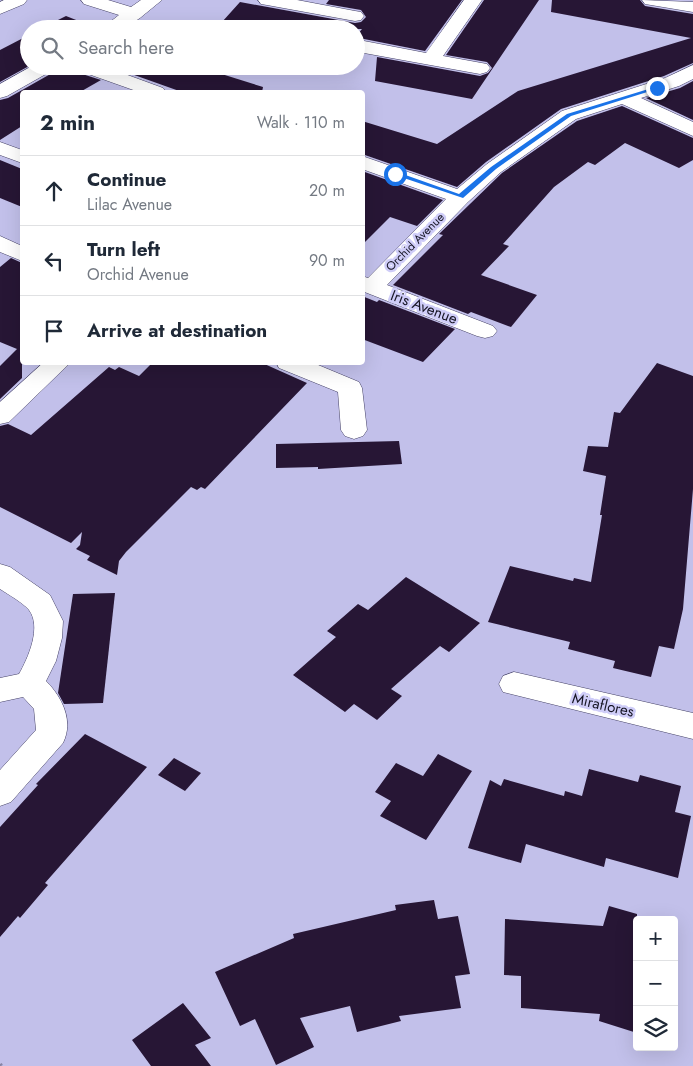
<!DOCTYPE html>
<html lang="en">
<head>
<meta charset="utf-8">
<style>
	:root { --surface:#fff; --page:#f2f2f3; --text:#1f2937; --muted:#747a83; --line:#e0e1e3 }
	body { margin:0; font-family:Jost,sans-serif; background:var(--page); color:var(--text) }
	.controls { position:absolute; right:15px; bottom:15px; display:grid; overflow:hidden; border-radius:5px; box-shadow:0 5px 20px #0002 }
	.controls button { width:45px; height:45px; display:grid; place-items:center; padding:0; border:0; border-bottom:1px solid var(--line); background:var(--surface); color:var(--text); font:25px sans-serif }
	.stop { position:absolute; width:15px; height:15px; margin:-11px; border:4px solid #1a73e8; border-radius:50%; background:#fff }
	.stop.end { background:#1a73e8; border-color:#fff; box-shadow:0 1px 5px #0008 }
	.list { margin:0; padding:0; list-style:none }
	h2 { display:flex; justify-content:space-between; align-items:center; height:65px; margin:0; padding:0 20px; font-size:21px }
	h2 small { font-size:16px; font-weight:400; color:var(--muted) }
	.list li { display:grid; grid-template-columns:32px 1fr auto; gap:15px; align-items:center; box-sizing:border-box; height:70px; padding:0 20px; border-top:1px solid var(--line) }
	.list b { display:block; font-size:19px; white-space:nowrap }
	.list p { margin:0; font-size:16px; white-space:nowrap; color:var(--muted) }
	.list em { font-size:16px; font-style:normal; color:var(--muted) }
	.icon { flex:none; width:28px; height:28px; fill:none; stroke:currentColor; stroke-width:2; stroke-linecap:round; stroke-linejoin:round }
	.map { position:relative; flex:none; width:693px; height:1066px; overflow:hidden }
	.search { position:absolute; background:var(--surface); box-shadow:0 5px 20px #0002; left:20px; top:20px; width:345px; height:55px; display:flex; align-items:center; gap:12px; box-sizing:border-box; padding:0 18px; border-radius:28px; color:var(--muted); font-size:19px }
	.panel { position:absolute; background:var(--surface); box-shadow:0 5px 20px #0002; left:20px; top:90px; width:345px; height:275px; border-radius:5px }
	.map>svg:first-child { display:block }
	.building { fill:#271635 }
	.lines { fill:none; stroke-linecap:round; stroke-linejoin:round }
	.minor-casing { stroke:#454266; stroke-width:1 }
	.path { stroke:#8785a6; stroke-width:4; stroke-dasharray:3 3; stroke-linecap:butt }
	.minor { fill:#fff; fill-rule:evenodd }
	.route { fill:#1a73e8 }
	.labels { text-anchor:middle; stroke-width:5; stroke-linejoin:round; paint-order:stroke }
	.far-street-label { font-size:12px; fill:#161524; stroke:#cfcdf8 }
	.street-label { font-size:15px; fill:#161524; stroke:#cfcdf8 }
</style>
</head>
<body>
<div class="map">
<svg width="693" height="1066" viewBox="0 0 693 1066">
	<rect width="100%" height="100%" fill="#c2c0ea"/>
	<g class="building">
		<polygon points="329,0 462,0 425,51 364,39 356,41 356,36 362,29 259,29 222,22 240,2 355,23 361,22 366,17 361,10 326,4"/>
		<polygon points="484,0 539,0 472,99 375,81 377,57 480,76 488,73 492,68 487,62 446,55"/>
		<polygon points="552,0 640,0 645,6 693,14 693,63 664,76 561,109 486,162 457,187 362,154 362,121 437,144 518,91 691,38 551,12"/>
		<polygon points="66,16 99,29 40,29"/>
		<polygon points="29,35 29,66 0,82 0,50"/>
		<polygon points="57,66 73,66 76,72 101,80 80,92 22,92 22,126 0,140 0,100 8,98 54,72"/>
		<polygon points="109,66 196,66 263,87 262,92 182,92"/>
		<polygon points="693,81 693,120 646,98 680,88"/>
		<polygon points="622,106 693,138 693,160 679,168 625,143 595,165 588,162 554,187 503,244 509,246 481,275 537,295 511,327 471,312 468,314 393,285 443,235 439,234 502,173 577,121"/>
		<polygon points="0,160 22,169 22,207 0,198"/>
		<polygon points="362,171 443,200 417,226 390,217 362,245"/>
		<polygon points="11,258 22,263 22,378 0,399 0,366 17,349 0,342 0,267"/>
		<polygon points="362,296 377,302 379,300 455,329 423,362 362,339"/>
		<polygon points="153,362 260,362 307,383 205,489 201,487 197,490 191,487 126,552 119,561 117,575 87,560 90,556 76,549 80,545 82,532 71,543 0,507 0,426 8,424 31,435 109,367 115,370 119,367 139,376"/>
		<polygon points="657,363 693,376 693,489 683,609 674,649 659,646 651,677 613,668 615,661 568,649 570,642 488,622 510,566 573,581 574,578 591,582 602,515 600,515 606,476 583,471 588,446 608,447 614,412 620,413"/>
		<polygon points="399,441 402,464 318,469 318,467 276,468 276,444"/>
		<polygon points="406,577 480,623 449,652 440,646 391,689 402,696 377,720 354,704 345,712 293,675 336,637 327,631 358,604 368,610"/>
		<polygon points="115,593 103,703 64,704 58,693 73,594"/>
		<polygon points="85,734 147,767 45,883 48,885 20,918 18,916 0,937 0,827 38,785 36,784"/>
		<polygon points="438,754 472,771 426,840 380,816 391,801 375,792 396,763 423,776"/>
		<polygon points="174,758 201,773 185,791 158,775"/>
		<polygon points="589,769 638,782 640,775 681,786 675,812 691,816 678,878 606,858 604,867 526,844 521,863 468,848 490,780 501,786 504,779 564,796 565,791 582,796"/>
		<polygon points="434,900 438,919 458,916 470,974 455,976 461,1008 399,1016 401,1021 357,1032 350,1006 300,1018 314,1047 276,1065 255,1019 240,1026 215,972 294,938 293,934 396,910 395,905"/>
		<polygon points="609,906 637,914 637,1033 599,1021 600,1014 521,1008 521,976 504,975 505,919 603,926"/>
		<polygon points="183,1003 211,1038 195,1045 211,1066 151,1066 132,1040"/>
	</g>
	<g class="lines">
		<defs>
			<g id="minor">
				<polygon points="4,0 27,0 24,4 0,14 0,2"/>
				<polygon points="81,0 108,0 131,7 141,0 162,0 140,18 123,29 101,29 119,15 84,4"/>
				<polygon points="258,0 297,0 355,11 361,12 364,16 361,20 355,21 267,5 261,4"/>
				<polygon points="464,0 482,0 443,56 487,64 490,68 487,72 480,74 364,53 356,49 357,43 364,41 426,53"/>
				<polygon points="642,0 693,2 693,12 645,4"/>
				<polygon points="693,65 693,79 679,86 641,98 693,122 693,136 622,104 576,119 501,172 468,202 387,285 493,326 497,331 493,336 485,338 477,336 362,291 362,276 368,278 446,199 362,169 362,156 457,189 487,164 562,111 665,78"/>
				<polygon points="32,66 55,66 53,70 7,96 0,98 0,84"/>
				<polygon points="75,66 103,66 163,88 166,92 139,92 77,70"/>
				<polygon points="0,142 22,150 22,163 0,155"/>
				<polygon points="0,236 22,246 22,261 0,252"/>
				<polygon points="44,362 71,362 9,422 0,424 0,402"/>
				<polygon points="276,362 311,362 359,382 362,388 367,430 363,436 354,439 345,436 341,430 338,392 279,368"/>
				<path d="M0,564L10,567L50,595L63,621L62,638L56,661L46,681C62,697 74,721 63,743L11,802L0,806V770L36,730L34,709L23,697L0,702V678L19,674C28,658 42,627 29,610C22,602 9,595 0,589Z"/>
				<polygon points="514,672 693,713 693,739 503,692 499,684 503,676"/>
			</g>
		</defs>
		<use href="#minor" class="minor-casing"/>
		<polyline class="path" points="0,1064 1,1066"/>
		<use href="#minor" class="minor"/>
	</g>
	<polygon class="route" points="655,87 660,88 571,116 496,169 463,198 392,174 397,172 459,194 491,167 567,114"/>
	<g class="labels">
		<g class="far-street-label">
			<text transform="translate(415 242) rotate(-45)" y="4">Orchid Avenue</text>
		</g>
		<g class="street-label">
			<text transform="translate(424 307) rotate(21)" y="5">Iris Avenue</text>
			<text transform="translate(603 705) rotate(13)" y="5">Miraflores</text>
		</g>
	</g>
</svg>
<div class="controls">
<button>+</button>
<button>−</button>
<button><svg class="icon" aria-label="layers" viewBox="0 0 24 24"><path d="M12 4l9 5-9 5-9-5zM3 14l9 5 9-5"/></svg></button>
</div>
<div class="stop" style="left:395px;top:174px"></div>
<div class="stop end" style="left:657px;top:88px"></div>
<div class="search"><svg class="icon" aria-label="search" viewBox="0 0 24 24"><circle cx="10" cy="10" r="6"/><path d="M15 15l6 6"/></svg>Search here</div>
<section class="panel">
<h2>2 min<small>Walk · 110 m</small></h2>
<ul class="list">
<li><svg class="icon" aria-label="ahead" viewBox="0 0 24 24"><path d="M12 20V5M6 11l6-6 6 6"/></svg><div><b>Continue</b><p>Lilac Avenue</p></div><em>20 m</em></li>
<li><svg class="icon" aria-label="left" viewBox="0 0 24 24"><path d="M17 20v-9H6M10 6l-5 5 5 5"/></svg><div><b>Turn left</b><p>Orchid Avenue</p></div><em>90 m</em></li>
<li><svg class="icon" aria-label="arrive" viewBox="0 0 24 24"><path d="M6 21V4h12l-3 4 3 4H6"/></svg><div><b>Arrive at destination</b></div></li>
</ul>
</section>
</div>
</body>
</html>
